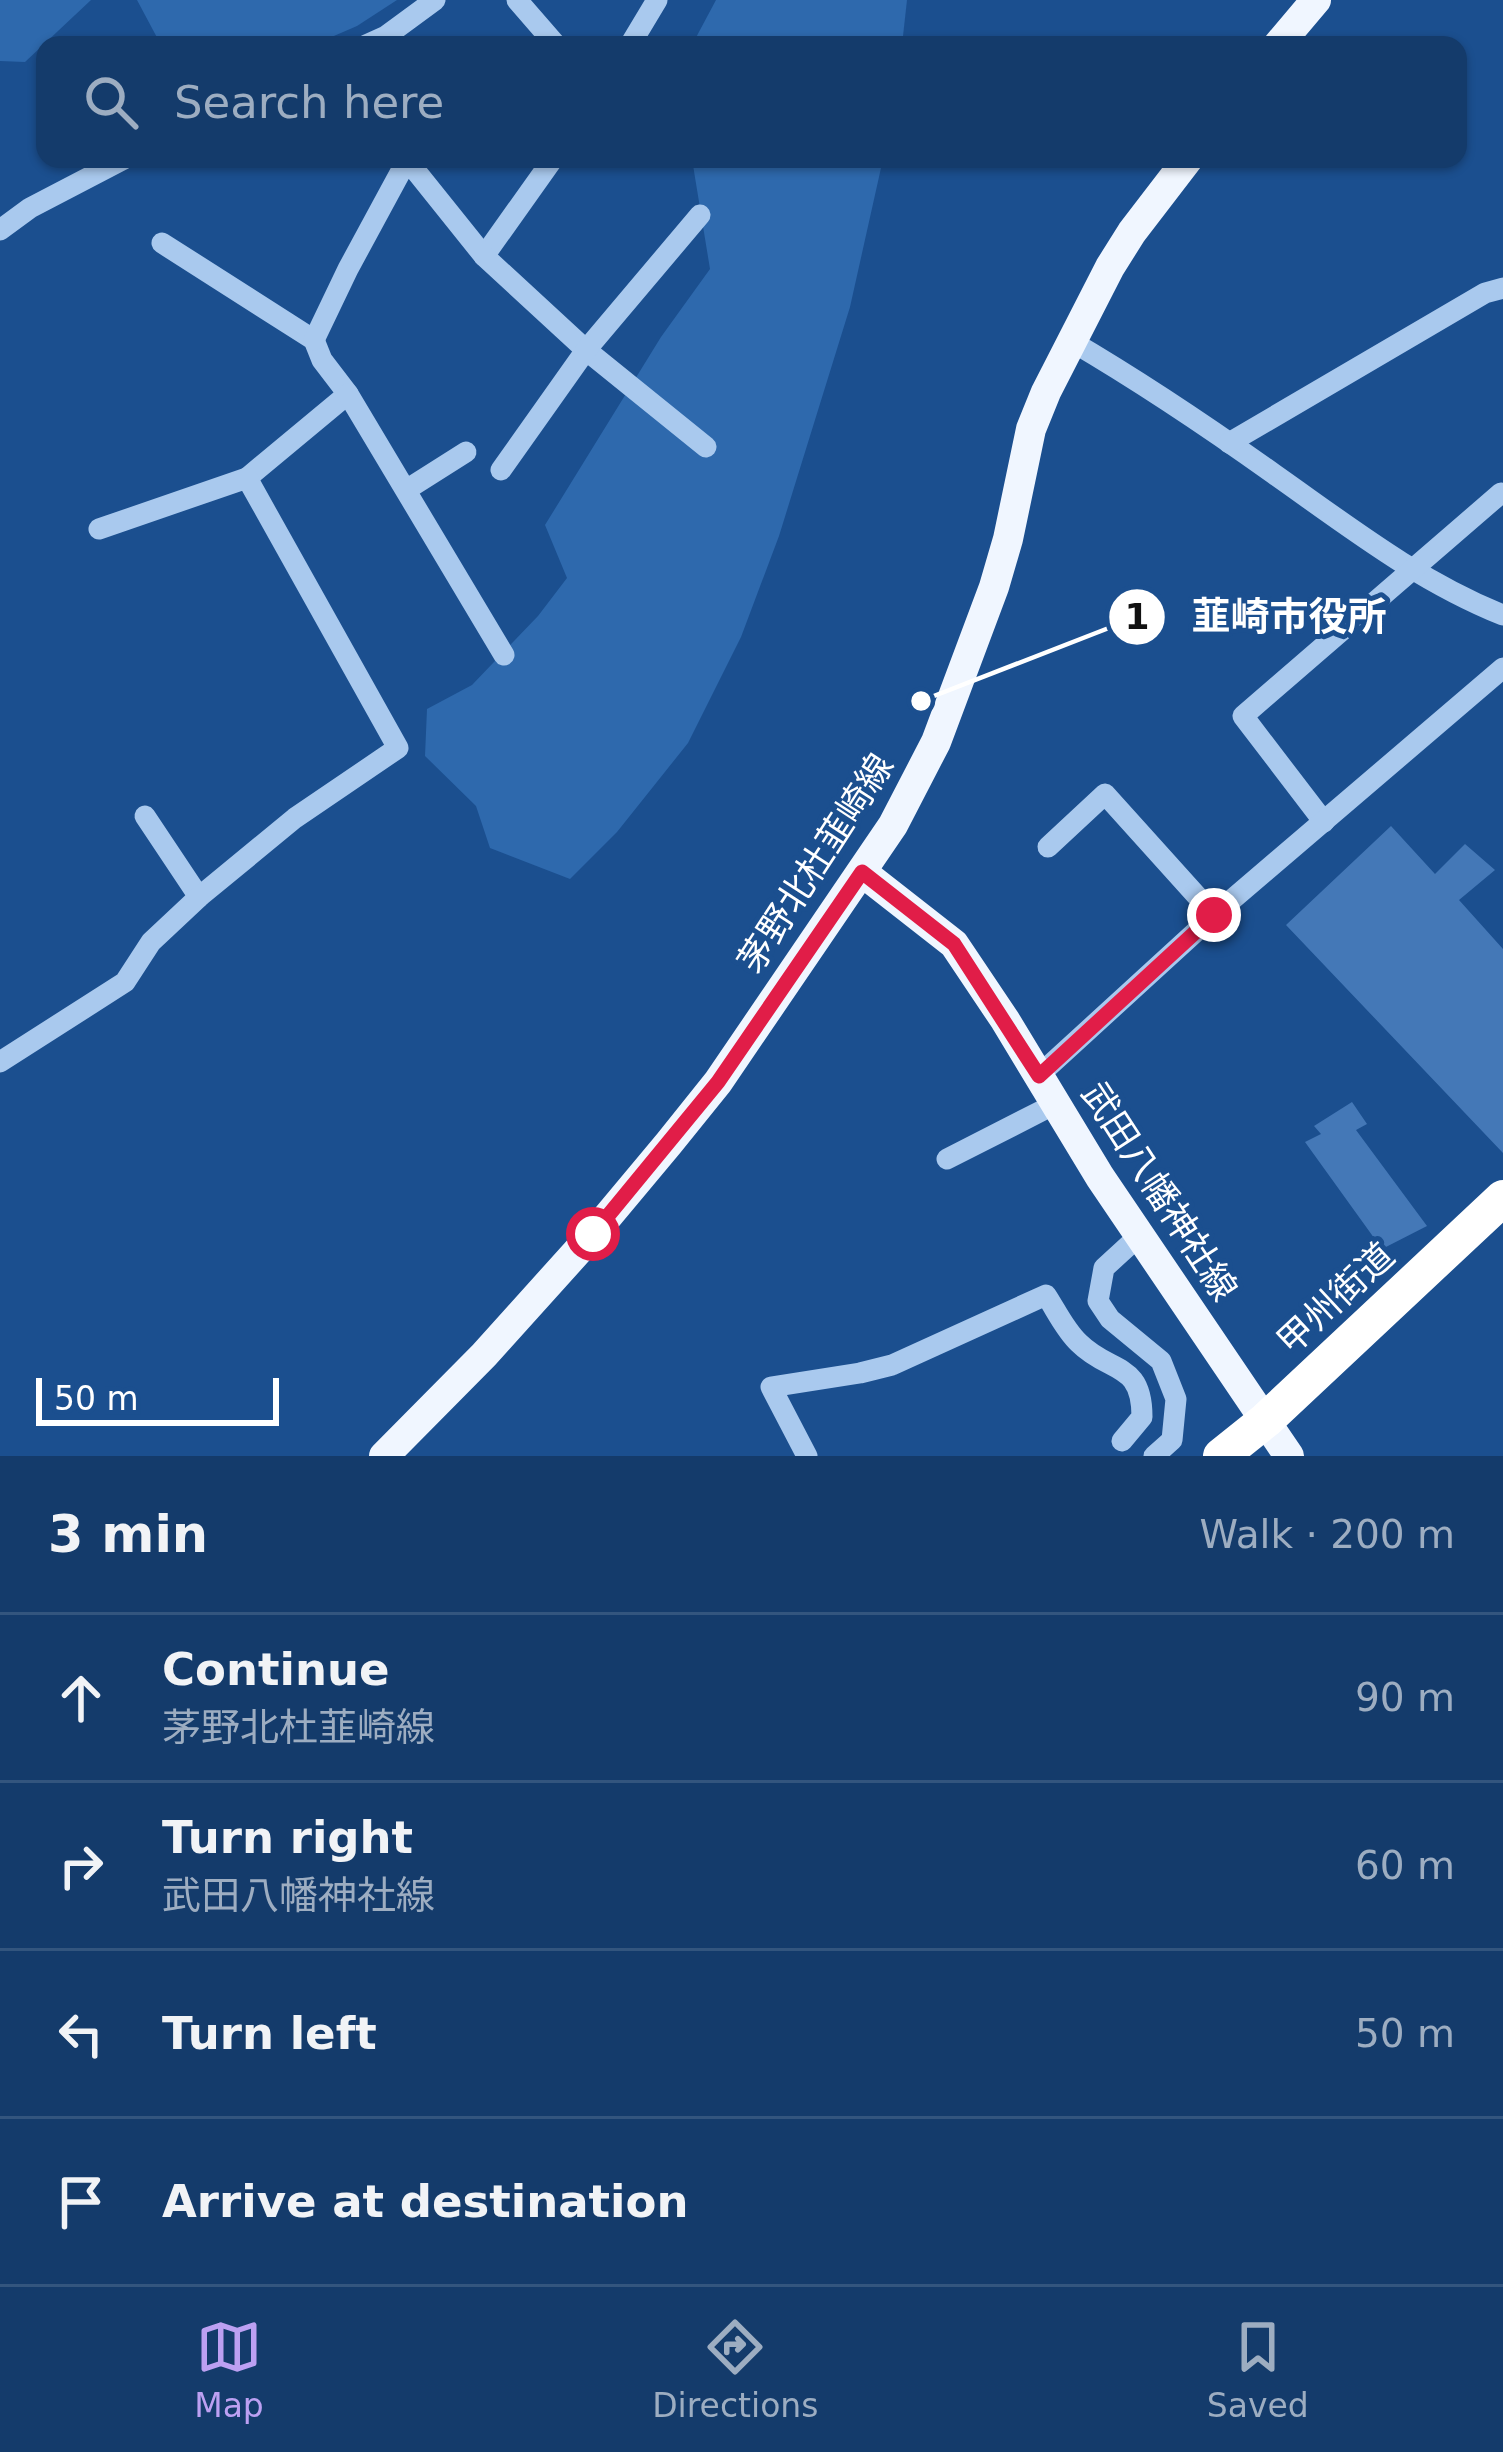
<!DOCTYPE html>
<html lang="en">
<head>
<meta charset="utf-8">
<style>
	:root { --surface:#143b6b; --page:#214673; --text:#f1f3f6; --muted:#9dadc1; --line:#33557e; --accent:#bca0f2 }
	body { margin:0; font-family:"DejaVu Sans","Noto Sans JP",sans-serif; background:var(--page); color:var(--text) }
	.scale { position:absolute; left:36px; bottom:30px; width:243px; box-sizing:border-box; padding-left:12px; border:6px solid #fff; border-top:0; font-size:33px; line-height:42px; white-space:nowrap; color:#fff; -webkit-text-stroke:9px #1b4f8f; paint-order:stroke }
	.stop { position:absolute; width:36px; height:36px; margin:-27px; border:9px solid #e11d48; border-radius:50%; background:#fff }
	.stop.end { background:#e11d48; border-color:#fff; box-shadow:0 3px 12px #0008 }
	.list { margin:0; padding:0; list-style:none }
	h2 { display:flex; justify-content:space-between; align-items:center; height:156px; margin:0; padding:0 48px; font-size:51px }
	h2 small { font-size:39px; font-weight:400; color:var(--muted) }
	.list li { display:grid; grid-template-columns:78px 1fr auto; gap:36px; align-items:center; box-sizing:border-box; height:168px; padding:0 48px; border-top:3px solid var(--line) }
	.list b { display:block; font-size:45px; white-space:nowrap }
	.list p { margin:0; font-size:39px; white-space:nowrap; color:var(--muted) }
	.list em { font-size:39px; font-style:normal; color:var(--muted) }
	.icon { flex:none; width:66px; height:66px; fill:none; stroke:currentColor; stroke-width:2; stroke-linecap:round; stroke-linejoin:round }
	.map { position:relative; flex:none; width:1503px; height:1456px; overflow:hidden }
	.search { position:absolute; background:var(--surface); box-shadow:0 3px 9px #0004; left:36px; right:36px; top:36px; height:132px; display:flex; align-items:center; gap:30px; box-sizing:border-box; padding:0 42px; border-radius:24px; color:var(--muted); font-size:45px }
	.sheet { height:828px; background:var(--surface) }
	nav { display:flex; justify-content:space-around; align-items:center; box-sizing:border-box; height:168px; border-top:3px solid var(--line); background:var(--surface); font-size:33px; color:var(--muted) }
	nav a { display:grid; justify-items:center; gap:6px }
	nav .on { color:var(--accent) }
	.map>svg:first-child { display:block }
	.green { fill:#2e69ad }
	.building { fill:#4478b7 }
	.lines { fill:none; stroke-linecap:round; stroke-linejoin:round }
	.minor { stroke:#a9c9ee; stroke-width:21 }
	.major { stroke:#f0f6ff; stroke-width:30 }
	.highway { stroke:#fff; stroke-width:36 }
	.route { stroke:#e11d48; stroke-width:15 }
	.labels { text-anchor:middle; stroke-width:10; stroke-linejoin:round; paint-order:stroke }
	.street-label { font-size:36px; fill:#fff; stroke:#1b4f8f }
	.leader { fill:none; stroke:#fff; stroke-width:4.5 }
	.callout-dot { fill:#fff; stroke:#1b4f8f; stroke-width:4.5 }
	.mark-label { font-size:36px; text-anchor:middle; font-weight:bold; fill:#111 }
	.callout-label { font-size:39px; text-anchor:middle; font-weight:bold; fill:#fff; stroke:#1b4f8f; stroke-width:10; stroke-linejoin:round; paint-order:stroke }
</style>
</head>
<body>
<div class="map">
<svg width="1503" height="1456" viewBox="0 0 1503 1456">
	<rect width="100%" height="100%" fill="#1b4f8f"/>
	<g class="green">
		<polygon points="0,0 91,0 25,62 0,61"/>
		<polygon points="137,0 397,0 357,26 313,45 161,45"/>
		<polygon points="716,0 907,0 902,45 692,45"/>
		<polygon points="692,159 883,159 850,307 779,536 741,637 688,743 617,832 570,879 490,848 476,806 425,756 427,709 472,685 538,616 567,578 545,525 661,337 710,269"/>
	</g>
	<g class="building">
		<polygon points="1391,826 1435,874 1465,844 1495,870 1459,900 1503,949 1503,1153 1286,925"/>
		<polygon points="1352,1102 1367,1124 1356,1130 1427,1226 1382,1249 1305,1142 1321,1134 1314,1126"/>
	</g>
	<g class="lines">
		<g class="minor">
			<polyline points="517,0 556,45"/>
			<polyline points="366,45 386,36 435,0"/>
			<polyline points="630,45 657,0"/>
			<polyline points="0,230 30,208 124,159"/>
			<polyline points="162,243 314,340 322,360 348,394 247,478"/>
			<polyline points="484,256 553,159"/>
			<polyline points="314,340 348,269 407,160 484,256 586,350 706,447"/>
			<path d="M1071,341C1141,382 1208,427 1274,474C1348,526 1418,581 1503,615"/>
			<polyline points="348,394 504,655"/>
			<polyline points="1229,443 1485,293 1503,288"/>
			<polyline points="501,470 586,350 700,215"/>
			<polyline points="406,490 466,452"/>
			<polyline points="145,816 199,897"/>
			<polyline points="1324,822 1243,716 1501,493 1503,495"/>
			<polyline points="1048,847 1105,794 1214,915"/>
			<polyline points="0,1062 125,982 151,942 199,897 295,818 398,748 247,478 99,529"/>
			<polyline points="1038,1076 1214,915 1503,668"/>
			<polyline points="947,1159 1055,1104"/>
			<polyline points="1140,1235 1104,1268 1098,1301 1110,1319 1161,1361 1176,1399 1172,1440 1154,1456"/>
			<path d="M807,1456L771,1387L860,1373L892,1365L1046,1295C1056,1310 1065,1330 1079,1343C1110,1374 1142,1361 1142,1417L1122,1441"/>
		</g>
		<g class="major">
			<polyline points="1278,45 1316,0"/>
			<polyline points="862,872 954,944 1005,1020 1100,1177 1289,1456"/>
			<polyline points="384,1456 484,1355 593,1234 669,1143 718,1082 893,825 936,742 994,587 1008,539 1031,429 1046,392 1110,267 1132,232 1188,159"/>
		</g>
		<polyline class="highway" points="1221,1456 1266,1420 1503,1198"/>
	</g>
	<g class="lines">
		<polyline class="route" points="593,1234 718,1082 862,872 954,944 1039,1076 1214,915"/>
	</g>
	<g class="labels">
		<g class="street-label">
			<text transform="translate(815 863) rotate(-57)" y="13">茅野北杜韮崎線</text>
			<text transform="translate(1160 1191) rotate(57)" y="13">武田八幡神社線</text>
			<text transform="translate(1335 1298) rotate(-43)" y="13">甲州街道</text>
		</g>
	</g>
	<path class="leader" d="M921 701L1137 617"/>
	<g class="callout-dot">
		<circle cx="921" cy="701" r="12"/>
		<circle cx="1137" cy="617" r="30"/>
	</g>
	<g class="mark-label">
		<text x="1137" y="629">1</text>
	</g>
	<g class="callout-label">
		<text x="1289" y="630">韮崎市役所</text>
	</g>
</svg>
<div class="scale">50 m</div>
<div class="stop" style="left:593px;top:1234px"></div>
<div class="stop end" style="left:1214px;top:915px"></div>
<div class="search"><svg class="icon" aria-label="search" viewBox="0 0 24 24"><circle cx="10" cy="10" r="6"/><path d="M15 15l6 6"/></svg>Search here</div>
</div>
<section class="sheet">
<h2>3 min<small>Walk · 200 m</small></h2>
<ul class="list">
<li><svg class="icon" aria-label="ahead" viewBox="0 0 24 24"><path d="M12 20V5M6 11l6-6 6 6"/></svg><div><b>Continue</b><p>茅野北杜韮崎線</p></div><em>90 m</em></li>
<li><svg class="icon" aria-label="right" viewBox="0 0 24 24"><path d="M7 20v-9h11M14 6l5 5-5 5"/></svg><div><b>Turn right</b><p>武田八幡神社線</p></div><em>60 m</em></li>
<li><svg class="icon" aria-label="left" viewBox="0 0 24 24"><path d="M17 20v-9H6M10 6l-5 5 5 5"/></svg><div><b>Turn left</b></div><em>50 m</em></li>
<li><svg class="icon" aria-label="arrive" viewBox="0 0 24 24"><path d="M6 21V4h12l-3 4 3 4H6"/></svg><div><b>Arrive at destination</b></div></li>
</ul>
</section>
<nav>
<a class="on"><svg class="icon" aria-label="map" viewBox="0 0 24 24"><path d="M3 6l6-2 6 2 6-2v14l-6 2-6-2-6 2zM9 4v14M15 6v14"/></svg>Map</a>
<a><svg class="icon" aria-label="directions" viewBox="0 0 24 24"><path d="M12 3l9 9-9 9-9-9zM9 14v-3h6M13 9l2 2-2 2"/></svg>Directions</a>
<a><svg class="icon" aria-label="saved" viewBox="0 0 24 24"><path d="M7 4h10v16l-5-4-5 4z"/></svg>Saved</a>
</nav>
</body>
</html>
